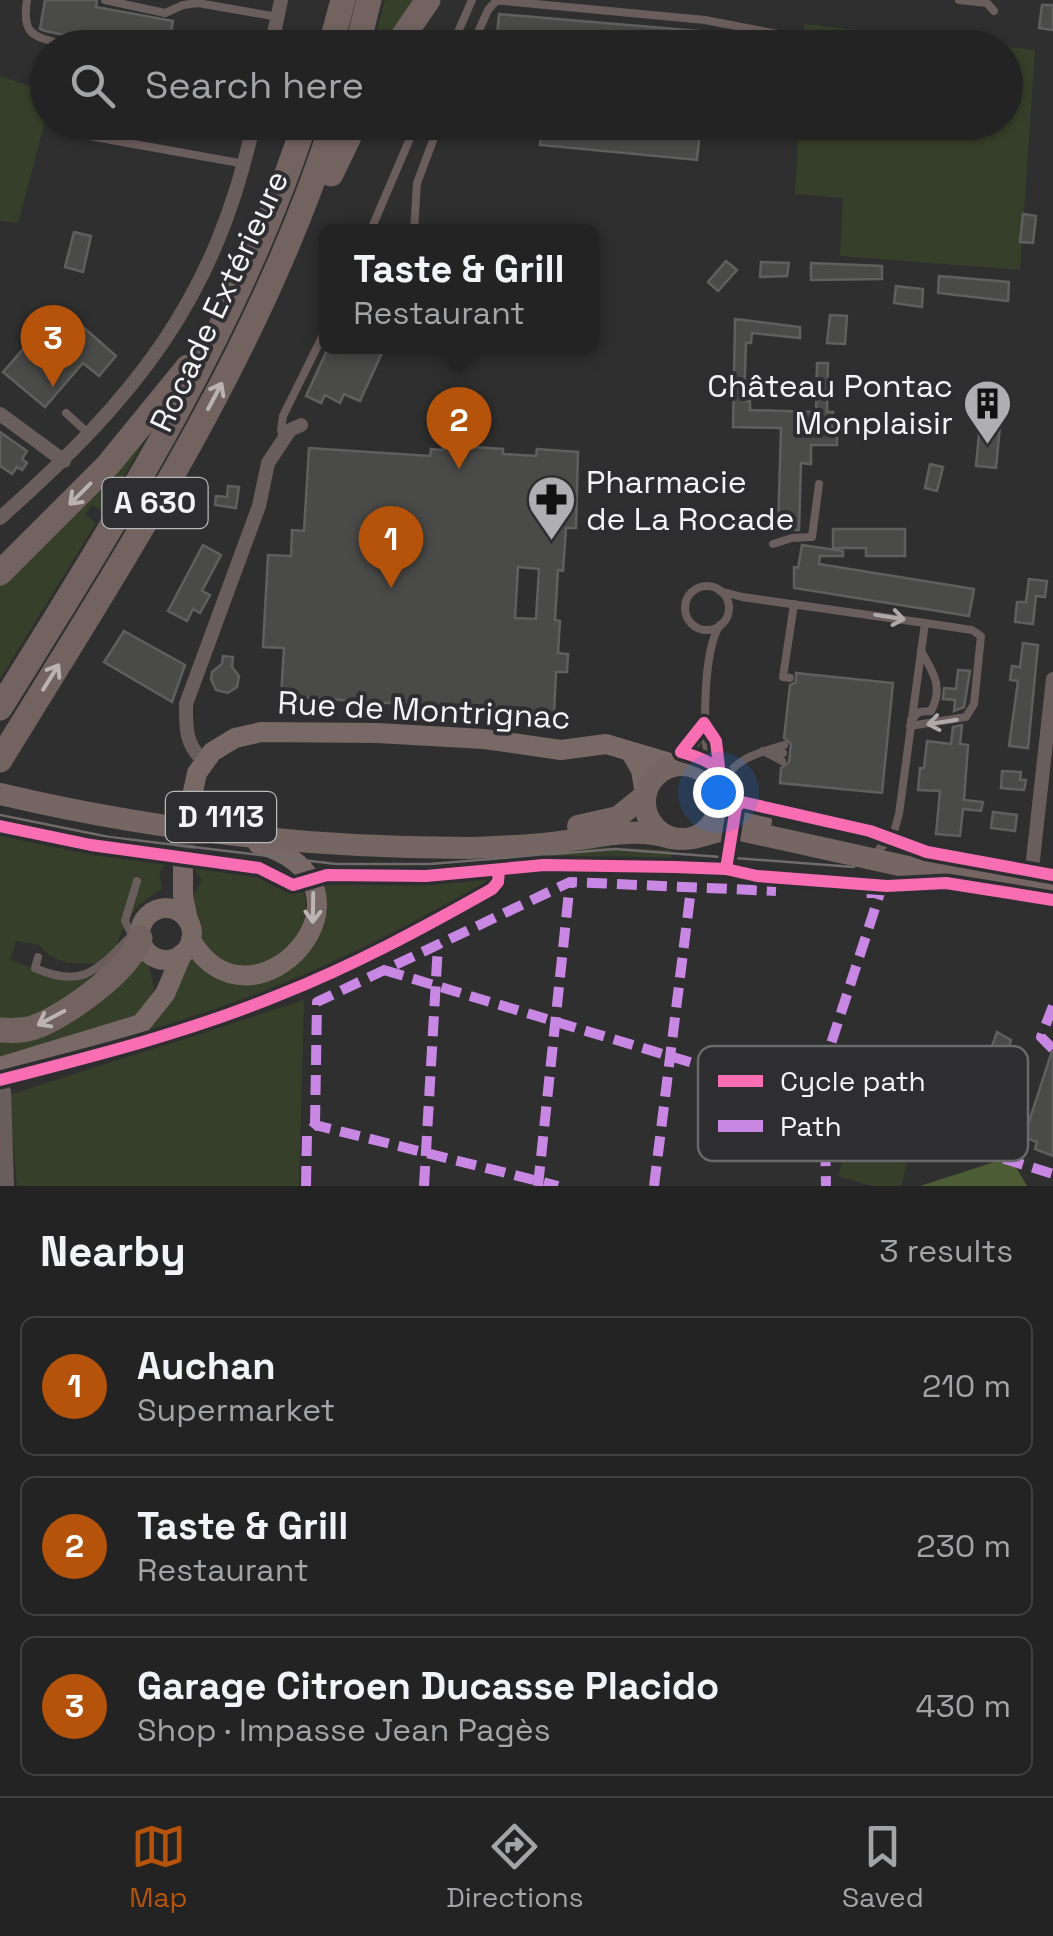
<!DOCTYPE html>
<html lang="en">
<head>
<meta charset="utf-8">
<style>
	:root { --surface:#232324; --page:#2f2f31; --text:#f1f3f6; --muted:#a3a4a6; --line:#404041; --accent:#b45309 }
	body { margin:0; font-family:"Space Grotesk",sans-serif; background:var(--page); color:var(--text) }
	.you { position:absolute; left:718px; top:792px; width:35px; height:35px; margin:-25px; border:8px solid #fff; border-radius:50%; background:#1a73e8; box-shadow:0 0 0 15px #1a73e833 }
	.badge { display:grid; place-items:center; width:65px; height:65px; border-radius:50%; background:var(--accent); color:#fff; font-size:32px; font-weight:700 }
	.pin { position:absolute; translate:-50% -82px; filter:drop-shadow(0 2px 5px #0008) }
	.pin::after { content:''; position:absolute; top:52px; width:35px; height:30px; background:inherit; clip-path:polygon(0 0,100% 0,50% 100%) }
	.popup { position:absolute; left:319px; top:224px; width:280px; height:130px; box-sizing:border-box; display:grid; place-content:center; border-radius:15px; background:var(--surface); filter:drop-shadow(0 2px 8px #0005); font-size:32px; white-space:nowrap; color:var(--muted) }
	.popup b { font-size:38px; color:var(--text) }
	.popup::after { content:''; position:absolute; left:50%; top:100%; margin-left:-20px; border:20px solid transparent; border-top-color:var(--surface) }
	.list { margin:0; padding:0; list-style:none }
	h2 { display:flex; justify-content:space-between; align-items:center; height:130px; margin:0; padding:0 40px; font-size:42px }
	h2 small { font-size:32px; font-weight:400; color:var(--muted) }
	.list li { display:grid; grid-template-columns:65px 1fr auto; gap:30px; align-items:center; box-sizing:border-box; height:140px; margin:0 20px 20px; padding:0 20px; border:2px solid var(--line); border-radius:15px }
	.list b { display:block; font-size:38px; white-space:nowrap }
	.list p { margin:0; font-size:32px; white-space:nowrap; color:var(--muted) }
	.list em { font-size:32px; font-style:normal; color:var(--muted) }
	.icon { flex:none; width:55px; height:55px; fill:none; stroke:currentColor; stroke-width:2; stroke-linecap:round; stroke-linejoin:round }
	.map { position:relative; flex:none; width:1053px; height:1186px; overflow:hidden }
	.search { position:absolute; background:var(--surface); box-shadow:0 2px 8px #0004; left:30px; right:30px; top:30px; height:110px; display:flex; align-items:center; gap:25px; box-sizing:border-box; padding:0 35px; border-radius:55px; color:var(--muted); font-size:38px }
	.sheet { height:610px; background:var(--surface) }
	nav { display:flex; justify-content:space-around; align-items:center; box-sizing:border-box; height:140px; border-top:2px solid var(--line); background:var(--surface); font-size:28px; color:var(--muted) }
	nav a { display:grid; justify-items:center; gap:5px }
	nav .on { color:var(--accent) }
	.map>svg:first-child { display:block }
	.green { fill:#363f29 }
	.forest { fill:#4c5c35 }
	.building { fill:#4a4a49; stroke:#605f5f; stroke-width:2.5; fill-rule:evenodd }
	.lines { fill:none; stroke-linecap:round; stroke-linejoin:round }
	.secondary-tunnel { stroke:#434344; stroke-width:20; stroke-dasharray:20 10; stroke-linecap:butt }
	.lane { stroke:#6a5e5c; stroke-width:8 }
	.street { stroke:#6a5e5c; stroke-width:14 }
	.secondary { stroke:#786866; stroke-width:20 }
	.primary { stroke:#766663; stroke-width:22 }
	.highway { stroke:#726360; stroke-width:25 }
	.tram { stroke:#706a6a; stroke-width:2.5 }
	.quiet { stroke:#c787e3; stroke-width:10; stroke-dasharray:20 10; stroke-linecap:butt }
	.cycleway-casing { stroke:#2e2e31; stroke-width:19 }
	.cycleway { stroke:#f96db3; stroke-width:12 }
	.oneway { stroke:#bab3b2 }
	.oneway2 { stroke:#afa9a9 }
	.oneway3 { stroke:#bcb5b5 }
	.labels { text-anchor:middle; stroke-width:8; stroke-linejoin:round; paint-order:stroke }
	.shield { fill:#2e2e31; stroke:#b9b9bb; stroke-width:2.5 }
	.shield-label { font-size:30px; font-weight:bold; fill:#f4f4f6 }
	.street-label { font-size:32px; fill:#f4f4f6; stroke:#2e2e31 }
	.poi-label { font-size:32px; fill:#f4f4f6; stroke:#2e2e31; text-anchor:end }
	.key { fill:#2e2e31; stroke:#69696c; stroke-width:2.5 }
	.key-label { font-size:28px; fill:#f4f4f6 }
</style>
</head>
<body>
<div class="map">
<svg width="1053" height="1186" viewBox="0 0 1053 1186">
	<rect width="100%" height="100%" fill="#2f2f30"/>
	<g class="green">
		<polygon points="385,0 422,0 390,47 372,48"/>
		<polygon points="804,24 1035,50 1020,270 840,256 843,198 795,194 799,123 1006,122 1006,48 803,47"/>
		<polygon points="0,76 47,92 47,114 18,223 0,221"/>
		<polygon points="145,435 147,437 103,511 92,505 85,514 96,523 0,679 0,582"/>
		<path d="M13,833L45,842L172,860L159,872L162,889L139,905L128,918L113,953L100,964L67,963L50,956L39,945L16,941L10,960C55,974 49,987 102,974L39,1017L0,1023V834L11,836Z"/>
		<polygon points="602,847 672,850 671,861 594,858 488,868 487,857"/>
		<path d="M190,864L255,871L304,893C316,935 266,982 224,963C216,959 206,948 199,942L197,921L188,894L196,891L202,880Z"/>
		<path d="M495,874V883L491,887C423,923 356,960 285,989C193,1027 97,1052 0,1076L148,1029C172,1010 174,976 195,952L275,976L328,882Z"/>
		<polygon points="139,954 149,965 154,988 152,999 136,1019 0,1061 0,1036"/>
		<polygon points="304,1000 299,1186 17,1186 9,1095"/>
		<polygon points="847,1145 907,1163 901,1186 872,1186 838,1176"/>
	</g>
	<polygon class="forest" points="1010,1157 1027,1186 920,1186"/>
	<g class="building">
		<polygon points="45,0 97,0 96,7 173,21 168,48 88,48 89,40 45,31 40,29"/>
		<polygon points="1042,5 1053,5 1053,30 1039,28"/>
		<polygon points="499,14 698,31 697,48 496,48"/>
		<polygon points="475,122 701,122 697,160 540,145 541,135 475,130"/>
		<polygon points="1023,214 1036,216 1033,243 1020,242"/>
		<polygon points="74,232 91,236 83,272 65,267"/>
		<polygon points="726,261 737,270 718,291 708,282"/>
		<polygon points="761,262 789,263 787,276 760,277"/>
		<polygon points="811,263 882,266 882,279 811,280"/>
		<polygon points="939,276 1009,282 1008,301 938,293"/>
		<polygon points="896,286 923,289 922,307 894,303"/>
		<polygon points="830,315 847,316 845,344 827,343"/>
		<polygon points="51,317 73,336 82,326 116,356 99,376 83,363 45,407 3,372"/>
		<polygon points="735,319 800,327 800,338 752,333 751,343 746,343 744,401 750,401 750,410 816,412 817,363 828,363 827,412 833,412 832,435 837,435 837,445 811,445 811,464 801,463 799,530 778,530 781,428 733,427"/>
		<polygon points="329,346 385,346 360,401 344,394 340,403 325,395 321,403 306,396"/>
		<polygon points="980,423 1000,426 996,468 976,466"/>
		<polygon points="0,432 27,451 22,459 27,463 22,470 17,467 12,474 0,466"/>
		<path d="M443,445L503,449V454L536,456L537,449L578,452L576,528H566L563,571L558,570L555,620L560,621L558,653L568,654L567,672H556L554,714L281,696L284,648L263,647L268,555L291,556L292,530L304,531L309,448L430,456L431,449L443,450ZM518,567L539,569L536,619L515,618Z"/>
		<polygon points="930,464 943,467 937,491 925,488"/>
		<polygon points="228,486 239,487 236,508 215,505 216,496 227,497"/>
		<polygon points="833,529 905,529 905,556 866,556 866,548 833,548"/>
		<polygon points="203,545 221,555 202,591 210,595 200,613 193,609 187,621 168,611"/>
		<polygon points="802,545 843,551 843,556 820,556 819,564 974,589 969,616 794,588 794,567 798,568"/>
		<polygon points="1029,579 1047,581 1045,597 1036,596 1033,624 1015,622 1017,602 1026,602"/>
		<polygon points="124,631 185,665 172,702 104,662"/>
		<polygon points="1023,643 1038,645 1028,748 1009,746 1018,681 1010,680 1012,666 1020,667"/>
		<polygon points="223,656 233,657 232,667 239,676 237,687 228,693 216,690 211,679 212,672 222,664"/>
		<polygon points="958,670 970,671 964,707 954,711 955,700 943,699 944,688 956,689"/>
		<polygon points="796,673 893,683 882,793 780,783 781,768 789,762 791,744 784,738 790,685 796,682"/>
		<polygon points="962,725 960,744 968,745 964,800 983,802 981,811 963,809 960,836 936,834 940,791 918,790 920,768 924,768 927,741 951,744 953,727"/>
		<polygon points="1002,771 1021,772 1020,780 1026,780 1024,790 1001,788"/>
		<polygon points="993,812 1017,815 1015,831 991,828"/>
		<polygon points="997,1032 1011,1040 993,1098 977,1095 986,1109 980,1126 966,1121"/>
		<polygon points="1052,1051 1053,1052 1053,1156 1035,1149 1037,1142 1024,1137"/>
	</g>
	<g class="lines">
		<polyline class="secondary-tunnel" points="183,863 191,801"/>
		<g class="lane">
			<path d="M27,0C20,43 42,35 72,48"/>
			<polyline points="105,0 165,13 183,5 198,3 278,17"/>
			<polyline points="959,0 987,3 994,11"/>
			<polyline points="451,48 472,0"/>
			<polyline points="471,48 488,10 496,1 504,1 705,20 783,35"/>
			<polyline points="63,122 78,134 245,164"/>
			<polyline points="370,232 417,122"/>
			<polyline points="414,232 417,183 440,122"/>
			<polyline points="66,413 89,434"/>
			<polyline points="284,439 281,430 283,416 326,329"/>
			<polyline points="773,544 792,538 812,537 819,484"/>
			<circle cx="707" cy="608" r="22"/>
			<polyline points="720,591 742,597 925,623 899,814 892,839 880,848"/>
			<polyline points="790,678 783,677 794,604"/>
			<path d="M911,720L919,712L931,711C944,687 933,672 921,651"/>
			<polyline points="910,726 966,717 974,704 981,636 972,630 925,623"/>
			<polyline points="763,751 782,761"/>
			<polyline points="767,752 783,753"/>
			<polyline points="682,765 691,754 703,730"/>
			<path d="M711,777C702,747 702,650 720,625"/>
			<path d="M720,790C729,760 757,753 784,745"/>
			<path d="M38,957L35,968C84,990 99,968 132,935L125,921L137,881"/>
		</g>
		<g class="street">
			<polyline points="271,48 281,0"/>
			<polyline points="0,414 64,461"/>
			<path d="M0,518C134,399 215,302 254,122"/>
			<path d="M204,761C185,745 186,727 186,704L259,506L268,463L290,430L301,425"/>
			<polyline points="1031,878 1053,679"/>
			<polyline points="4,1091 7,1186"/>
		</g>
		<g class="secondary">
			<polyline points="631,753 641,770 645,795"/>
			<polyline points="191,801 197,773 212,752 235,738 261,732 377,733 484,739 561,750 606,744 677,765"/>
			<polyline points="183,863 183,896 188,920"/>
			<circle cx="166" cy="934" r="26"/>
			<path d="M191,940C253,1046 398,885 258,844"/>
			<polyline points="0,1067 141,1024 165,994 182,954"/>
		</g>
		<g class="primary">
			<circle cx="682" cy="802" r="37"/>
			<path d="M0,794C152,830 311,848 468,848C501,847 534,846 566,841C601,836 637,827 671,838"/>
			<polyline points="719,794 731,812 761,821"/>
			<polyline points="578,826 618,817 645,795"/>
			<polyline points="694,838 731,828 931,872 1053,893"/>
		</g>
		<g class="highway">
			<polyline points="330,48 343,0"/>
			<polyline points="357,48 369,0"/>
			<polyline points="395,48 428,0"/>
			<polyline points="331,174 356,122"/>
			<polyline points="0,573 108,465 188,367"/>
			<path d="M0,708C116,521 236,333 305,122"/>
			<path d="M0,760C125,556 260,352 333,122"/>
			<path d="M0,1030C11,1031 21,1031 32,1028C65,1017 129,971 140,938"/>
		</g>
		<polyline class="tram" points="0,815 109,837 336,864 430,864 615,849 854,867"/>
		<g class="quiet">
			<polyline points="384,970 832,1105 825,1132 826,1186"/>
			<polyline points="1053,1006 1041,1037 1053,1049"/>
			<polyline points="813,1099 880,893 866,893"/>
			<polyline points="832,1105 1053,1174"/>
			<polyline points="315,1125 317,1002 570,882 776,891"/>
			<polyline points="306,1186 307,1134 315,1125 558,1186"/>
			<polyline points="424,1186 438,945"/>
			<polyline points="538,1186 570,882"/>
			<polyline points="654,1186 691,889"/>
		</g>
		<defs>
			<g id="cycleway">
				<path d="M719,767L716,741L704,723L681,752C717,762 723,769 738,802"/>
				<polyline points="0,826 91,845 259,868 293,885 327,875 426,876 544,865 675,867 726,869 757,876 887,886 946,883 1053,900"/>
				<polyline points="726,869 736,807 742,802 870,831 927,852 1053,875"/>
				<path d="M0,1080C94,1056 189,1032 279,995C353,966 423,928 492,889L498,882L499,870"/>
			</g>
		</defs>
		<use href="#cycleway" class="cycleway-casing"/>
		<use href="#cycleway" class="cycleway"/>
	</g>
	<defs><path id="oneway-shaft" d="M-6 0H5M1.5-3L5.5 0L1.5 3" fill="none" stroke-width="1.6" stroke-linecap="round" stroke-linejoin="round" transform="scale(2.5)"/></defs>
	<g class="oneway">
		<use href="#oneway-shaft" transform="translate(215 396) rotate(-62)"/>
		<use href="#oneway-shaft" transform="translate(80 494) rotate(135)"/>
		<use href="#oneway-shaft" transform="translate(51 677) rotate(-58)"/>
		<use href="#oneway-shaft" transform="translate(51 1018) rotate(152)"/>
	</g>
	<g class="oneway2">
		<use href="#oneway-shaft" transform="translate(890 617) rotate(9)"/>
		<use href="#oneway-shaft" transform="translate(942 722) rotate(171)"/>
	</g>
	<use class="oneway3" href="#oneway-shaft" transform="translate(313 908) rotate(91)"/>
	<defs>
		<symbol id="building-pin" viewBox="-11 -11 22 30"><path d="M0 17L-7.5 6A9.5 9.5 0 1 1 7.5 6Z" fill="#afafb1" stroke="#2e2e31"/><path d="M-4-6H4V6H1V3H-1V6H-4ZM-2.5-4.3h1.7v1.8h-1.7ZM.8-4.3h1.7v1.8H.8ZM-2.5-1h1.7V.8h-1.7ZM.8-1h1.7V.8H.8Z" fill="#111"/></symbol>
		<symbol id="pharmacy-pin" viewBox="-11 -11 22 30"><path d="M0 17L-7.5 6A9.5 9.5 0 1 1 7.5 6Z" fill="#afafb1" stroke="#2e2e31"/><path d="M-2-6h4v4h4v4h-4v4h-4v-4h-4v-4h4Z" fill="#111"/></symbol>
	</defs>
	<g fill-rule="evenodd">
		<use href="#building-pin" x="960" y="376" width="55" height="75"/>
		<use href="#pharmacy-pin" x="524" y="472" width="55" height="75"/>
	</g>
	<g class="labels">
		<g class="shield">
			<rect x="102.5" y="478" width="105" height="50" rx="8"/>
			<rect x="166" y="792" width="110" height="50" rx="8"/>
		</g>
		<g class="shield-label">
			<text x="155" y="513">A 630</text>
			<text x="221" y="827">D 1113</text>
		</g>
		<g class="street-label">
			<text transform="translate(219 301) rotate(-65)" y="11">Rocade Extérieure</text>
			<text transform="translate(424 710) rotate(3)" y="11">Rue de Montrignac</text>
		</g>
		<g class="poi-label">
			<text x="953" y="397">Château Pontac<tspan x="953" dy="37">Monplaisir</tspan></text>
			<text x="586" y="493" text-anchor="start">Pharmacie<tspan x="586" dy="37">de La Rocade</tspan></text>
		</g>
	</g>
	<rect x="698" y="1046" width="330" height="115" rx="15" class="key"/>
	<rect x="718" y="1075" width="45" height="12" fill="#f96db3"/>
	<rect x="718" y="1120" width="45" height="12" fill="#c787e3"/>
	<g class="key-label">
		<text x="780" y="1091">Cycle path</text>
		<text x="780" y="1136">Path</text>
	</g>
</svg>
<div class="you"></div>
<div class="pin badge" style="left:391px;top:588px">1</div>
<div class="pin badge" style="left:459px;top:469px">2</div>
<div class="popup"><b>Taste &amp; Grill</b>Restaurant</div>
<div class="pin badge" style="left:53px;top:387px">3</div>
<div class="search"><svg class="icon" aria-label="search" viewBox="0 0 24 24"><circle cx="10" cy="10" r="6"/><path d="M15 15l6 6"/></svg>Search here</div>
</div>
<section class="sheet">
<h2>Nearby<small>3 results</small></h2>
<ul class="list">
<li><span class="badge">1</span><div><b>Auchan</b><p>Supermarket</p></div><em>210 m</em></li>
<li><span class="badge">2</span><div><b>Taste &amp; Grill</b><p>Restaurant</p></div><em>230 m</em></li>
<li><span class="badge">3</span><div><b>Garage Citroen Ducasse Placido</b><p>Shop · Impasse Jean Pagès</p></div><em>430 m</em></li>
</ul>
</section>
<nav>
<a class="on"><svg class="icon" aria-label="map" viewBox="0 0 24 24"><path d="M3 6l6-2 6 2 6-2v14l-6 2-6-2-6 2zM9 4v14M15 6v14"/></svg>Map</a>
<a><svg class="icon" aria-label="directions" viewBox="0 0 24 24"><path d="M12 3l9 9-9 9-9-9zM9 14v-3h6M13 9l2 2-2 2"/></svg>Directions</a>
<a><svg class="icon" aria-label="saved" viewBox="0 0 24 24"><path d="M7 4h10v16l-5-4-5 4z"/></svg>Saved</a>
</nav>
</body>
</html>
